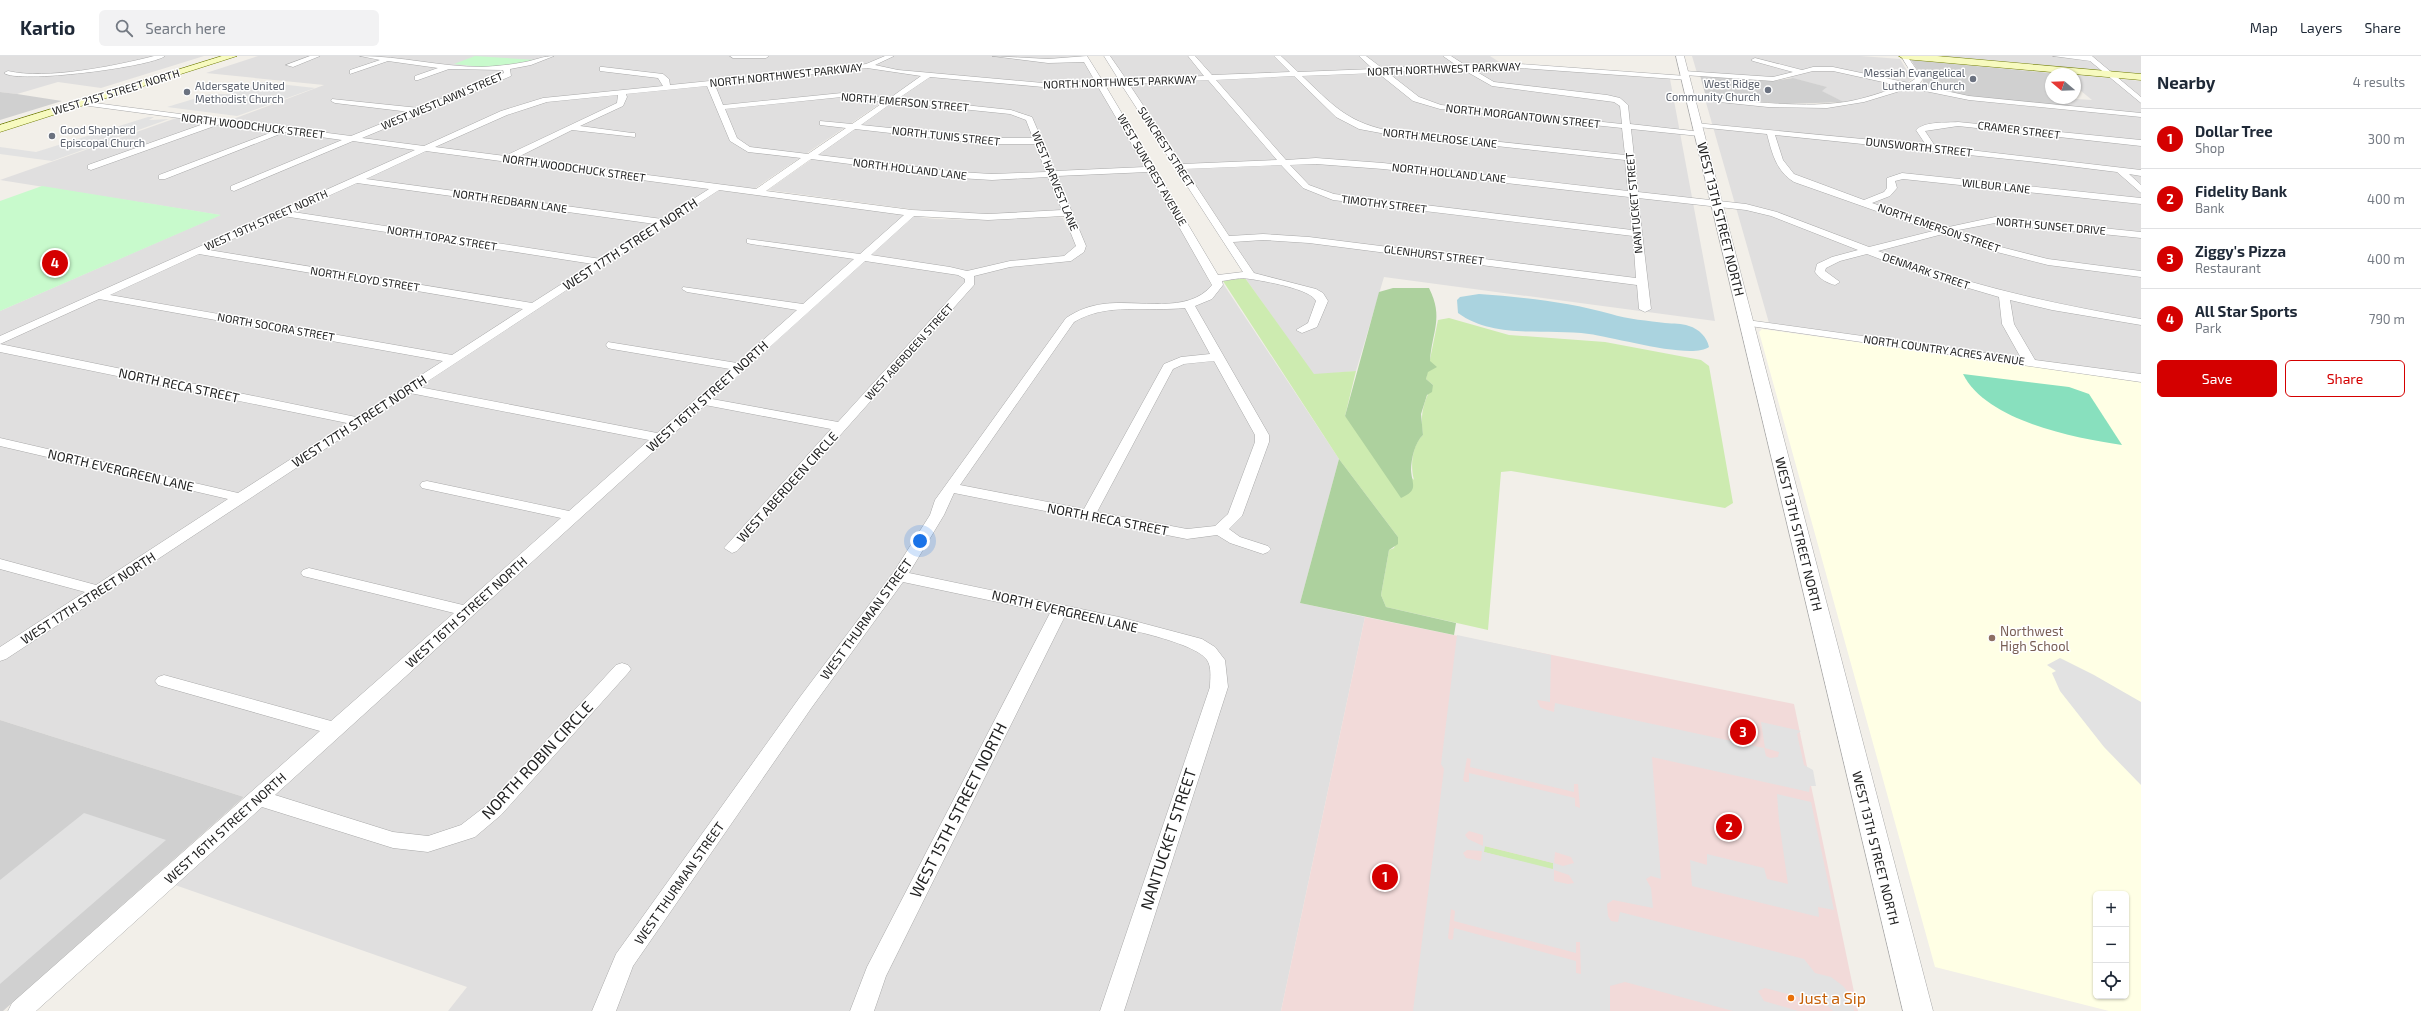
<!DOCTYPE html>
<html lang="en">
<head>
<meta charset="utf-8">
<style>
	:root { --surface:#fff; --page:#f2f2f3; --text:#1f2937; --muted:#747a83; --line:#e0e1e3; --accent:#d40000 }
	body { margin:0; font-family:"Exo 2",sans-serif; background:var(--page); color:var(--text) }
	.controls { position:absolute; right:12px; bottom:12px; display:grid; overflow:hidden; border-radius:6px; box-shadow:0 1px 3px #0004 }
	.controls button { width:36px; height:36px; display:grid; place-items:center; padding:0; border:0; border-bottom:1px solid var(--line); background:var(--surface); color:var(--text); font:20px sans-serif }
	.compass { position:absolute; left:2045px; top:12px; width:36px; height:36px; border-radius:50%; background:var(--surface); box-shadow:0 1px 3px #0004; rotate:289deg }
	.you { position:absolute; left:920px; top:485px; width:14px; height:14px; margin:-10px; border:3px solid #fff; border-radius:50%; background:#1a73e8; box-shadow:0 0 0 6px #1a73e833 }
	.badge { display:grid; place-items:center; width:26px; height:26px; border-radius:50%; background:var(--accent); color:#fff; font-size:13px; font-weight:700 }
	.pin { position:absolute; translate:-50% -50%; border:2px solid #fff; box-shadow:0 1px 4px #0006 }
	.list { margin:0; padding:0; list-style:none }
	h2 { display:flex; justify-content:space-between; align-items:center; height:52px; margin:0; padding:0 16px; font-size:17px }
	h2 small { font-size:13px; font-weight:400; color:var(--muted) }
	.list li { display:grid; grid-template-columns:26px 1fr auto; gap:12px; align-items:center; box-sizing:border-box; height:60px; padding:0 16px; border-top:1px solid var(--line) }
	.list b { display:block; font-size:15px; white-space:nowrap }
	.list p { margin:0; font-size:13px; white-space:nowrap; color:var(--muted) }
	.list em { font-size:13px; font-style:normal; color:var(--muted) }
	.actions { display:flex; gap:8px; padding:12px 16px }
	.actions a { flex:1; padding:9px 0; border:1px solid var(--accent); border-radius:6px; text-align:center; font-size:14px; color:var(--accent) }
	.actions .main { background:var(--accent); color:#fff }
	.icon { flex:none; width:22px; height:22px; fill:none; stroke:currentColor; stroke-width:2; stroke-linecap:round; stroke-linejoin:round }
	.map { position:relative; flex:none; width:2141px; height:955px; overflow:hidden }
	header { display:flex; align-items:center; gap:24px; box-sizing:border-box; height:56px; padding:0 20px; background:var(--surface); border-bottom:1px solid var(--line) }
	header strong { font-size:19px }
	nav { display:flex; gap:22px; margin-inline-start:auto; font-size:14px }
	.search { width:280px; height:36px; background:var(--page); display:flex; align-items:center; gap:10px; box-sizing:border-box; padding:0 14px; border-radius:6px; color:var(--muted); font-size:15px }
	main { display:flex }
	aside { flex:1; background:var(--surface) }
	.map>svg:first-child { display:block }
	.residential { fill:#e0dfdf; fill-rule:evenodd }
	.commercial { fill:#f2dad9 }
	.education { fill:#ffffe5; fill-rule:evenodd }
	.religious { fill:#d0d0d0 }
	.grass { fill:#cdebb0 }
	.forest { fill:#add19e }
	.park { fill:#c8facc }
	.pitch { fill:#88e0be }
	.parking { fill:#e2e2e2; fill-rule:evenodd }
	.water { fill:#aad3df }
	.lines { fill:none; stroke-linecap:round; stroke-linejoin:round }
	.minor-casing { stroke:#a9a9a9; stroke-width:1 }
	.tertiary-casing { stroke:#a9a9a9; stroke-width:1 }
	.secondary-casing { stroke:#707d05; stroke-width:1 }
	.minor { fill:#fff; fill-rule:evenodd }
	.tertiary { fill:#fff; fill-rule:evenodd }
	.secondary { fill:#f7fabf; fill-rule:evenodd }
	.worship-dot { fill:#6b7280; stroke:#fff; stroke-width:1.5 }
	.education-dot { fill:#8d6e63; stroke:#fff; stroke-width:1.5 }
	.food-dot { fill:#e8710a; stroke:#fff; stroke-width:1.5 }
	.labels { text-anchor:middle; stroke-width:3; stroke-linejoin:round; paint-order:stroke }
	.far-street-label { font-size:11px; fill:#222; stroke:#fff }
	.far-worship-label { font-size:11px; fill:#5b616d; stroke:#fff; text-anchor:end }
	.street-label { font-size:13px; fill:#222; stroke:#fff }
	.education-label { font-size:13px; fill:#785e54; stroke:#fff; text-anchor:start }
	.near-street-label { font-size:16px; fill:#222; stroke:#fff }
	.near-food-label { font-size:16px; fill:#c56008; stroke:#fff; text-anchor:start }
</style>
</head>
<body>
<header>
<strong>Kartio</strong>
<div class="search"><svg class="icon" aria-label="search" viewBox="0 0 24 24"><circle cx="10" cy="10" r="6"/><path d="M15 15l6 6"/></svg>Search here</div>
<nav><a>Map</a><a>Layers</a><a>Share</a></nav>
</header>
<main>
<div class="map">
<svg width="2141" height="955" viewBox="0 0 2141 955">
	<rect width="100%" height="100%" fill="#f2efe9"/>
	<g class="residential">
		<polygon points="0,0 204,0 101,32 58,26 17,38 0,36"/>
		<path d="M258,0H1080L1193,193L1211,229H1224L1339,403L1300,547L1365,561L1281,955H448L467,931L175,829L259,752L244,741L0,664V255L220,159L0,124L182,60L225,66L324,29L206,17ZM890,41L1001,53L1025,58L1018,60L1002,56L894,45L768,134L955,159L1072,155L1078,172H1067L1063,162L1058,161L985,164L934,163L384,89L391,86L754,133Z"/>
		<polygon points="1110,0 1490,0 1507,11 1670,23 1715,265 1384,221 1356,315 1314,319 1245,222 1254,217"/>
		<polygon points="1692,0 1861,0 1900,3 1912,23 1902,30 1970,44 2075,55 2061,42 2092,44 2075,30 2075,19 2141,25 2141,319 1769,267 1705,43 1831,51 1850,49 1821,35 1826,31 1784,20 1774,22 1697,17"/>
		<polygon points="1938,0 2141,0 2141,18"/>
	</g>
	<polygon class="commercial" points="1365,561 1794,648 1858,955 1281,955"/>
	<path class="education" d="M1762,273L2141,325V955H2109L1935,911L1759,276ZM2096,838H2126V940H2096Z"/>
	<g class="religious">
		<polygon points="1911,4 2061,18 2051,18 2051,42 2061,42 2072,52 1983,43 1916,30 1923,26 1923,23"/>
		<polygon points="1700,19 1774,25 1793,22 1827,31 1822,35 1844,46 1787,48 1706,41"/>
		<polygon points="0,36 17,38 62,45 0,64"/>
		<polygon points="0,664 244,741 3,955 0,955"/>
	</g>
	<g class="grass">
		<path d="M1245,222L1314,318L1356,315L1345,360L1414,424C1410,410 1412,389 1423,379C1420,360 1423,345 1433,329L1426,323L1438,264L1449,262L1509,279L1605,286L1701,304L1709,310L1733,447L1725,452L1511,415L1501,416L1488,574L1386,551L1381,539L1389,494L1394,492L1398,481L1339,403L1223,225Z"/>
		<polygon points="1484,790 1553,807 1553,814 1484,796"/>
	</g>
	<g class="forest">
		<path d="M1393,232H1429C1444,262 1432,275 1430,305L1437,311L1428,316L1426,323L1433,329L1432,336L1427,339L1421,358L1423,379C1415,386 1411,403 1411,414C1412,429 1419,434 1401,442L1345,360L1379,236Z"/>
		<polygon points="1339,403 1398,481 1398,488 1389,494 1381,539 1386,551 1456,567 1454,579 1300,547"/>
	</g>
	<g class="park">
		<polygon points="475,0 536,4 491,12 454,8"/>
		<polygon points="42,130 221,159 0,255 0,145"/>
	</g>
	<path class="pitch" d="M1963,318L2069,331L2089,338L2122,389C2075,382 1986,365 1963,318Z"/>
	<g class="parking">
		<polygon points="261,26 315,32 237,60 167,51 210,38 232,38 230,37"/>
		<polygon points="148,61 154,61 149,64 169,63 52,105 0,98 0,91 36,96"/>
		<path d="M1457,579L1551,599L1550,646L1537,644L1540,651L1544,653L1554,656L1555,647L1764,692L1766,700L1770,702L1778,701L1779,696L1765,692L1761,666L1801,675L1797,678L1804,709L1813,714L1816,730H1810L1809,736L1652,701L1661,823L1651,820L1646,823L1651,832L1653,852L1613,844L1607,848L1608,860L1611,865L1618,866L1620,856L1804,903L1815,917L1831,921L1843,930L1851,940L1854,955H1833L1826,948L1765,932L1758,935L1764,945L1798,955H1733L1625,926L1610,930V955H1413L1444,713L1441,708ZM1467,702L1471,703L1470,711L1574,736V728H1578L1580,752L1575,750V742L1469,717V726H1465L1463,724ZM1469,775L1483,779V790L1468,783L1465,779ZM1485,790L1553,807V813L1484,796ZM1467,794L1482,795L1481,805L1466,802L1463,797ZM1555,796L1571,801L1574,807L1563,810L1554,807ZM1554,814L1569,819L1574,827L1568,828L1554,825ZM1451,853L1455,855L1454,865L1576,897V886H1580L1581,918L1576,917V905L1454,872L1453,883L1450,884L1448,882Z"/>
		<polygon points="2060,602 2094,619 2141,646 2141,729 2104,691 2060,635 2052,617 2056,615 2047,609"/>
		<polygon points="1777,738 1811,746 1834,854 1818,851 1819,861 1692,830 1690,804 1707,809 1707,798 1764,812 1767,823 1788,828 1779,765"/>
		<polygon points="84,757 166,784 0,928 0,824"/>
	</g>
	<path class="water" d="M1479,238C1523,241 1569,246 1611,258C1626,263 1650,265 1665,267C1674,268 1681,267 1689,270C1699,273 1707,281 1709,291C1691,304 1614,281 1589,278C1547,272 1495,284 1458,257L1457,244L1460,241Z"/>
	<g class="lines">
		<defs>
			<g id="minor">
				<path d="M154,0H165C151,11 18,28 4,17L8,15C46,24 115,10 154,0Z"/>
				<polygon points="310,0 320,0 293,11 286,9"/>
				<path d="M360,0C401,0 441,11 482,11C496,10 510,9 525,6C535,4 544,0 554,0L531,9L510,13L511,20L362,82L424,90L501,55L543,42L663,30L658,22L600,15V11H603L663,18L669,23L670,29L830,13L866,8L885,0H894L875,9L898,14L1043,27L1095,25L1084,6L1048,7L992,0L1048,3L1087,0L1102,24H1119L1104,0H1110L1126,23L1204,20L1188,0H1195L1212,19L1290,16L1274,0H1281L1298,16L1373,13L1359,0H1366L1382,12L1456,9L1443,0H1451L1465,9L1506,7L1686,20L1690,22L1689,24L1506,11L1472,13L1494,26L1607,39L1620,42L1628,49L1630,68L1702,76L1703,78L1699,80L1631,73L1638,136L1746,148L1777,156L1869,191L1933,175L1794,126C1776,115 1772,97 1767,78L1698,71L1694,69L1695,67L1926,89L1916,74C1925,65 1946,67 1958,66L2141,84V90L1958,70L1925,75L1935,90L2141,114V120L2129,118L2141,129V137L2117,116L2027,105L1775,79L1783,104L1794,118L1864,144L1884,136L1887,132V122L1902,117L2141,142V148L1903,123L1895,125L1897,132L1890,140L1872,147L1944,172L1995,161L2141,176V182L1995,167L1953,175L1993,189L2048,203L2141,215V221L2048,209L1985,193L1943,178L1878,195C1967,229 2048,247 2141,263V269L2052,254L2010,244L2014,268L2035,304L2141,318V326L1743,269V265L1747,264L2021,302L2002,268L1999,241L1914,216L1867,198L1840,205L1826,212L1825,215L1840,226L1835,229C1827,227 1820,223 1815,216L1817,208L1832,201L1858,194L1771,160L1746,154L1638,142L1651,253L1645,256L1639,253L1637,229L1309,187L1263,184L1233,186L1254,217L1316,233L1323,237L1328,245L1317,271L1302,277L1296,274L1308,267L1316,245C1311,233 1264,225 1250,223C1241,221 1230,224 1222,225L1223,229L1212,243L1195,250L1269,379V386L1242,460L1229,473L1240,481L1268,490L1271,493L1268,496L1263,498L1230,487L1217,479L1187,483L954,437L944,459L909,517L1119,561L1202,583L1215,591L1225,604L1228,631L1124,955H1100L1210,631C1210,623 1212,611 1207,604C1193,583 1092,566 1065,560L886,920L874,955H850L867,911L1050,557L903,526L812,651L633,910L616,955H592L616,898L800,641L893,517L930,459L935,444L1066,262C1078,254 1089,250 1103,248C1138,243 1188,259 1212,229L1148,116L1057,120L1086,190L1084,196L1071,205L1010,211L974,220V229L737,495L732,497L724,492L831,373L705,349L275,739L393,776L428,780L461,769L487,749L616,609L622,607L628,609L631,613L628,617L501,759L475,781L428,796L393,792L262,751L36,955H8L12,947L320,675L158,629L155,625L158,621L164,619L331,665L454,557L303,520L301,517L303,514L309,512L463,549L561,462L422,432L420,429L422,426L427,425L569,455L649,384L410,337L6,603L0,605V591L85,536L0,513V503L96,529L228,443L0,390V382L238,437L347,367L0,296V288L356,361L443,305L99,243L0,288V280L415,94L353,85L234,135L231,134V130L342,84L285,76L165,123H159V119L275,75L220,68L91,114L88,113V109L209,66L82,49L78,47L79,45L351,80L410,56L335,47L331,45L332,43L419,52L504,17L503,14L449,13L418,24H415V20L438,12L388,5L350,18V14L380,4ZM867,12L921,20L890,42L842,37L723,49L715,29ZM1462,13L1492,30L1614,46L1620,50L1622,68L1441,49L1419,41L1387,16ZM1378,17L1413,45L1440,53L1622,72L1625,99L1386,74C1345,65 1331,47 1302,20ZM1294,20L1336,61L1359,73L1386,78L1625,104L1628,135L1383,107L1316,102L1286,104L1216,24ZM930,21L1043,31L1097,29L1145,111L1055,115L1032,61L1011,54L899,42ZM1208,24L1277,104L1182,108L1129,28ZM1121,28L1243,216L1218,219L1105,29ZM707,30L730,85L748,96L801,102L756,133L516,102L572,74L635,81V77H632L580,70L623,50L627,41L626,38ZM618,39L617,47L505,100L435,91L507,59L547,46ZM842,41L884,46L852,68L820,65V69L846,72L808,98L750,91L737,82L725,53ZM893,46L1010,58L1026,64L1033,82H988L861,69ZM855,73L988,88H1035L1046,116L992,118L959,116L818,99ZM426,95L709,133L662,163L366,123ZM811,103L959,122L992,124L1048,121L1062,154L988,158L912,154L766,135ZM1316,108L1383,113L1629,141L1632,174L1334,138L1309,129L1290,109ZM1281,109L1303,132L1333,144L1633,180L1636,222L1309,181L1263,178L1229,180L1185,113ZM357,127L655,168L601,203L293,156ZM719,134L904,159L860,198L747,183V187L751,188L854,203L803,248L683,231L682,233L687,236L797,254L737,307L608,286L606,289L608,292L612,293L730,313L657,377L419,331ZM283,160L593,208L532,247L209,194ZM914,160L988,164L1064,160L1076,190L1064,200L1010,205L967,215L950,211L871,199ZM199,198L523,253L452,299L110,239ZM865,205L958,219L965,223V226L838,366L712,343ZM1185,252L1210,298L1181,301L1164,308L1084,453L960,429L1074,266C1107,246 1147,256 1185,252ZM1214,305L1255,379V386L1228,458L1215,470L1187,473L1097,456L1173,313L1184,308Z"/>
				<polygon points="730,0 769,0 766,2 733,2"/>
				<path d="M1901,0H1907L1923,23L1918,29L1969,40L2141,57V61L1969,44L1910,32L1864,46L1827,52L1768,51L1690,43L1686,41L1690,39C1741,44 1794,53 1845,46C1864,43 1883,36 1901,30L1833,15H1813L1773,25L1684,19L1680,17L1684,15L1773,21L1793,16L1753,5L1751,4L1755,2L1802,14L1813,11H1833L1909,27L1915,23Z"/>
				<polygon points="2053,0 2092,0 2141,41 2141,47 2090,5"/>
			</g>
			<polygon id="tertiary" points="1676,0 1684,0 1933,955 1903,955"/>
			<g id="secondary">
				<polygon points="222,0 237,0 0,76 0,69"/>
				<polygon points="1899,0 1937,0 2141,18 2141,24 1904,3"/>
			</g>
		</defs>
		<use href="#minor" class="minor-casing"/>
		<use href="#tertiary" class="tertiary-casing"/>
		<use href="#secondary" class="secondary-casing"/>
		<use href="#minor" class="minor"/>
		<use href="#tertiary" class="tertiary"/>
		<use href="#secondary" class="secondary"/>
	</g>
	<g class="worship-dot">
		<circle cx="1973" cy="23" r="4"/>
		<circle cx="1768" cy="34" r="4"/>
		<circle cx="187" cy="36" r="4"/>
		<circle cx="52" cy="80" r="4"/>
	</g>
	<circle class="education-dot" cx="1992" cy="582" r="4"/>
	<circle class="food-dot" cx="1791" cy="942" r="4"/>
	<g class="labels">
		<g class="far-street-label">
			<text transform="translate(1444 13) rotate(-2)" y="4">NORTH NORTHWEST PARKWAY</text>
			<text transform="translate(786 19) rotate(-6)" y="4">NORTH NORTHWEST PARKWAY</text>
			<text transform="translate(1120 26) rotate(-2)" y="4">NORTH NORTHWEST PARKWAY</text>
			<text transform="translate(116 36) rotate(-17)" y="4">WEST 21ST STREET NORTH</text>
			<text transform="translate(442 45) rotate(-23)" y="4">WEST WESTLAWN STREET</text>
			<text transform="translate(905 46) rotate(5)" y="4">NORTH EMERSON STREET</text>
			<text transform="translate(1523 60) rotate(6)" y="4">NORTH MORGANTOWN STREET</text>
			<text transform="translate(253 70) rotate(7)" y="4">NORTH WOODCHUCK STREET</text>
			<text transform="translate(2019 74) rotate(7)" y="4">CRAMER STREET</text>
			<text transform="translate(946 80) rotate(6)" y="4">NORTH TUNIS STREET</text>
			<text transform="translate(1440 82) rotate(6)" y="4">NORTH MELROSE LANE</text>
			<text transform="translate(1166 91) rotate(57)" y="4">SUNCREST STREET</text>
			<text transform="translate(1919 91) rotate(6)" y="4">DUNSWORTH STREET</text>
			<text transform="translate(574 112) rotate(8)" y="4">NORTH WOODCHUCK STREET</text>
			<text transform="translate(910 113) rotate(7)" y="4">NORTH HOLLAND LANE</text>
			<text transform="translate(1152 114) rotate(60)" y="4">WEST SUNCREST AVENUE</text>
			<text transform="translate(1449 117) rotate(6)" y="4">NORTH HOLLAND LANE</text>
			<text transform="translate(1055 125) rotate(68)" y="4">WEST HARVEST LANE</text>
			<text transform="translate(1996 130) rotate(6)" y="4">WILBUR LANE</text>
			<text transform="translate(510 145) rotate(8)" y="4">NORTH REDBARN LANE</text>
			<text transform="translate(1634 147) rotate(-95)" y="4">NANTUCKET STREET</text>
			<text transform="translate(1384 148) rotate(7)" y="4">TIMOTHY STREET</text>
			<text transform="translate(266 164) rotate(-24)" y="4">WEST 19TH STREET NORTH</text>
			<text transform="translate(2051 170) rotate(5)" y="4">NORTH SUNSET DRIVE</text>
			<text transform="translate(1939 172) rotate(19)" y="4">NORTH EMERSON STREET</text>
			<text transform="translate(442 182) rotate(9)" y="4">NORTH TOPAZ STREET</text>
			<text transform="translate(1434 199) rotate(7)" y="4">GLENHURST STREET</text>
			<text transform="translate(1926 215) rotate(19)" y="4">DENMARK STREET</text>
			<text transform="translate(365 223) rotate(9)" y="4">NORTH FLOYD STREET</text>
			<text transform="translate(276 271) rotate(10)" y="4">NORTH SOCORA STREET</text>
			<text transform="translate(1944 294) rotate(8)" y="4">NORTH COUNTRY ACRES AVENUE</text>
			<text transform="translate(909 296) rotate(-48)" y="4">WEST ABERDEEN STREET</text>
		</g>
		<g class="far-worship-label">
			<text x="1965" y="21">Messiah Evangelical<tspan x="1965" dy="13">Lutheran Church</tspan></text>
			<text x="1760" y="32">West Ridge<tspan x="1760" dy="13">Community Church</tspan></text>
			<text x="195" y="34" text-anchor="start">Aldersgate United<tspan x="195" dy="13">Methodist Church</tspan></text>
			<text x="60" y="78" text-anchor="start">Good Shepherd<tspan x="60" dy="13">Episcopal Church</tspan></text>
		</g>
		<g class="street-label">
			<text transform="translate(1721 163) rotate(76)" y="5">WEST 13TH STREET NORTH</text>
			<text transform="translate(630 188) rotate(-33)" y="5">WEST 17TH STREET NORTH</text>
			<text transform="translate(179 329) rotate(12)" y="5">NORTH RECA STREET</text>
			<text transform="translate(707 340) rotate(-42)" y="5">WEST 16TH STREET NORTH</text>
			<text transform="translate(359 365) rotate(-33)" y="5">WEST 17TH STREET NORTH</text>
			<text transform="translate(121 414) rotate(13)" y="5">NORTH EVERGREEN LANE</text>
			<text transform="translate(787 431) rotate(-48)" y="5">WEST ABERDEEN CIRCLE</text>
			<text transform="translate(1108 463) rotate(11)" y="5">NORTH RECA STREET</text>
			<text transform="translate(1799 478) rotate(76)" y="5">WEST 13TH STREET NORTH</text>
			<text transform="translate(88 542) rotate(-33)" y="5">WEST 17TH STREET NORTH</text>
			<text transform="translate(1065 555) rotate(13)" y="5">NORTH EVERGREEN LANE</text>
			<text transform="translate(466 556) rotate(-42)" y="5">WEST 16TH STREET NORTH</text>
			<text transform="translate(866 563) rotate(-54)" y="5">WEST THURMAN STREET</text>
			<text transform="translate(225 772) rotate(-42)" y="5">WEST 16TH STREET NORTH</text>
			<text transform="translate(1876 792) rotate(76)" y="5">WEST 13TH STREET NORTH</text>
			<text transform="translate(679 827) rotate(-55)" y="5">WEST THURMAN STREET</text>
		</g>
		<g class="education-label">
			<text x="2000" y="580">Northwest<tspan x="2000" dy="15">High School</tspan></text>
		</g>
		<g class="near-street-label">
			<text transform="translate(537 704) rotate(-47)" y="6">NORTH ROBIN CIRCLE</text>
			<text transform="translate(958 754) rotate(-63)" y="6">WEST 15TH STREET NORTH</text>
			<text transform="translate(1168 783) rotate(-72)" y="6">NANTUCKET STREET</text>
		</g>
		<g class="near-food-label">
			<text x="1799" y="948">Just a Sip</text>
		</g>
	</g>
</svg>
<div class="controls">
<button>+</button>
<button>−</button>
<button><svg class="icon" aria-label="locate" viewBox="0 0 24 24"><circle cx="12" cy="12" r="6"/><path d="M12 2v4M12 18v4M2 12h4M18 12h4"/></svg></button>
</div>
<svg class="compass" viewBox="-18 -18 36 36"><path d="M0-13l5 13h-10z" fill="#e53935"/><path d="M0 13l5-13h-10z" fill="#747a83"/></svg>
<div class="you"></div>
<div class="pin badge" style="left:1385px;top:821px">1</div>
<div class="pin badge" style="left:1729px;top:771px">2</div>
<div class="pin badge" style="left:1743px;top:676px">3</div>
<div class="pin badge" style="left:55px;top:207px">4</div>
</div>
<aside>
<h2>Nearby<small>4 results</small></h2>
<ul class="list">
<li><span class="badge">1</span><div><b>Dollar Tree</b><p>Shop</p></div><em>300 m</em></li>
<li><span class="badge">2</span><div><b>Fidelity Bank</b><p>Bank</p></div><em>400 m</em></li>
<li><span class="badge">3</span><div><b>Ziggy's Pizza</b><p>Restaurant</p></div><em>400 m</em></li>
<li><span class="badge">4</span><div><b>All Star Sports</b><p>Park</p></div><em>790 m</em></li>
</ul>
<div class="actions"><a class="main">Save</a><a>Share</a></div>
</aside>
</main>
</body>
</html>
